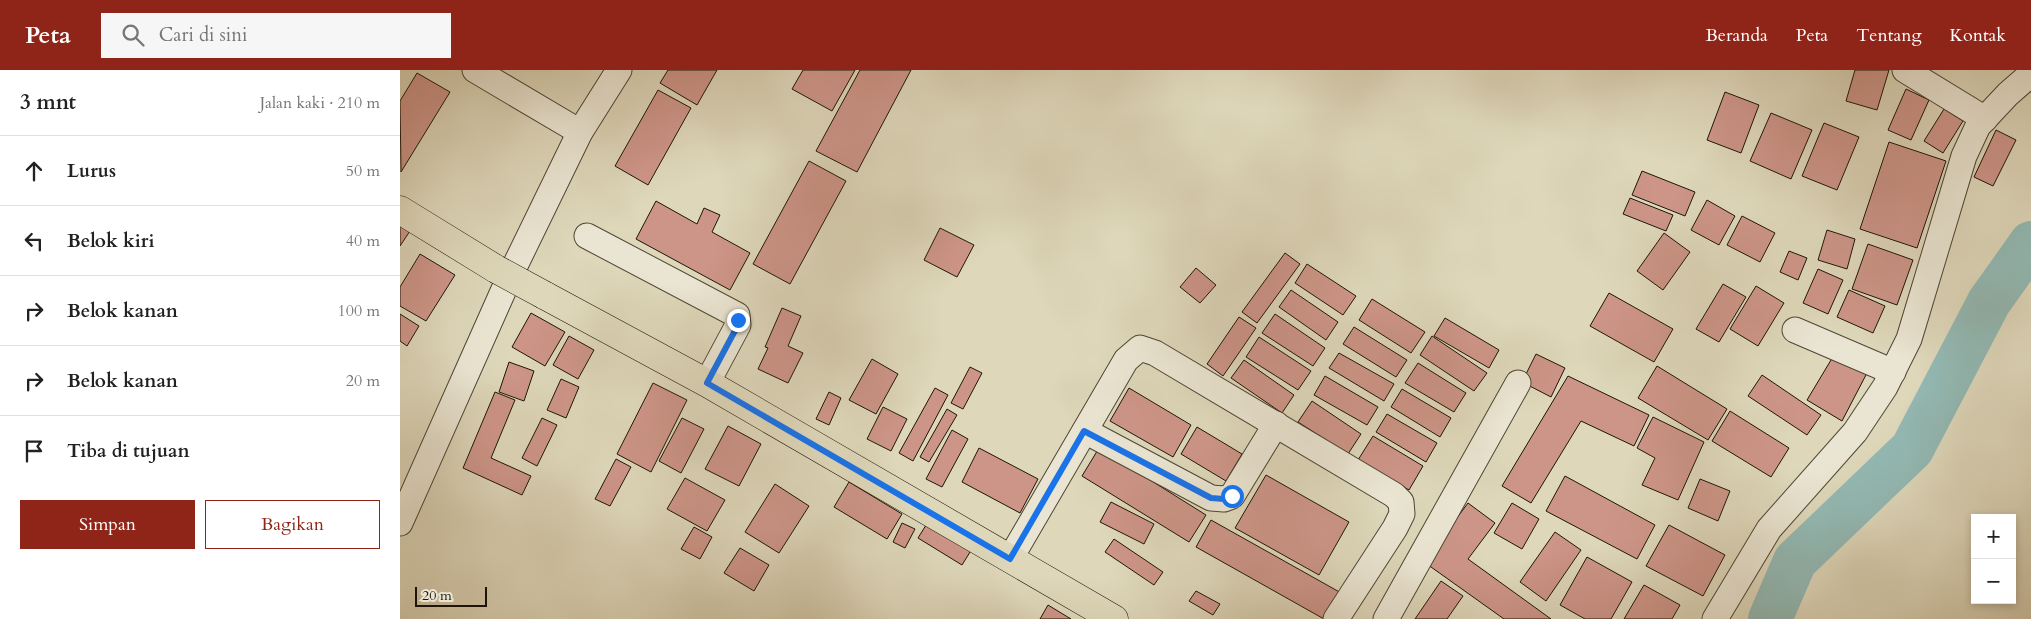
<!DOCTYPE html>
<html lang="id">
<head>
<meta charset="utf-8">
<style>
	:root { --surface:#fff; --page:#f6f6f6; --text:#222; --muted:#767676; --line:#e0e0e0; --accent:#8f2418 }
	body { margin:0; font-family:Cardo,serif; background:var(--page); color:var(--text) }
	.controls { position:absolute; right:15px; bottom:15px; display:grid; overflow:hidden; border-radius:0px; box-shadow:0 2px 8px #0003 }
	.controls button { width:45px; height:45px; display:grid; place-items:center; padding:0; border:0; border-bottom:1px solid var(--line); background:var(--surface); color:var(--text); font:25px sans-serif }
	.scale { position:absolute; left:15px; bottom:12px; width:72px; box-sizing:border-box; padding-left:5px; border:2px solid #1d1509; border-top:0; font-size:14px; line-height:18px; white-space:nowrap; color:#1d1509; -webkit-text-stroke:4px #eae5d2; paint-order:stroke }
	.stop { position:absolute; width:15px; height:15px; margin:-11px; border:4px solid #1a73e8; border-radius:50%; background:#fff }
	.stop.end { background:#1a73e8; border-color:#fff; box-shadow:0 1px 5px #0008 }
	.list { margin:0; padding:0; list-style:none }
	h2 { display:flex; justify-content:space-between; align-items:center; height:65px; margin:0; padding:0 20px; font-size:21px }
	h2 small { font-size:16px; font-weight:400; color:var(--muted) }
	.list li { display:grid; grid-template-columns:32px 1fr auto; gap:15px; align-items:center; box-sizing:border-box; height:70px; padding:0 20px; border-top:1px solid var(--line) }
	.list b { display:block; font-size:19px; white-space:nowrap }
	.list em { font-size:16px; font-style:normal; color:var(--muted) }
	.actions { display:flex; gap:10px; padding:15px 20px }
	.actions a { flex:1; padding:11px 0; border:1px solid var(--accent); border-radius:0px; text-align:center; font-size:18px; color:var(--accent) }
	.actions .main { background:var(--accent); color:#fff }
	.icon { flex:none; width:28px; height:28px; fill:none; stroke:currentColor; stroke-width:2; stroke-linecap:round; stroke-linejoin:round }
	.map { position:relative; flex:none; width:1631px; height:549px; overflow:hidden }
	header { display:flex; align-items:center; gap:30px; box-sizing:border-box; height:70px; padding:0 25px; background:var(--accent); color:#fff }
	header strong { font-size:24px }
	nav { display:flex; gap:28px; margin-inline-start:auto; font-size:18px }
	.search { width:350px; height:45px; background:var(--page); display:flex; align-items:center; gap:12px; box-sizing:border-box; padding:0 18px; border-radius:0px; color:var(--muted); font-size:19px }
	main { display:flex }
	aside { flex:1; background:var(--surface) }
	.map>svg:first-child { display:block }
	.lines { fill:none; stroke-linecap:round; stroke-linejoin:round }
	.river { stroke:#93b9b3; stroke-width:44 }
	.building { fill:#cd9588; stroke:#1d1509 }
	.minor-casing { stroke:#4d4635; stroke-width:27 }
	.major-casing { stroke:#1d1509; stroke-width:29 }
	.minor { stroke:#eae5d2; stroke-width:25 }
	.major { stroke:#ded7ba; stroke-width:28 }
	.major-bridge-casing { stroke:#1d1509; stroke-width:29; stroke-linecap:butt }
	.major-bridge { stroke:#ded7ba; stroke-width:28 }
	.route { stroke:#1a73e8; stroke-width:6 }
</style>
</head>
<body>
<header>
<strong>Peta</strong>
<div class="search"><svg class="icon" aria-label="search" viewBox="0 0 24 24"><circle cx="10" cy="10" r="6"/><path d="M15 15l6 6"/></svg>Cari di sini</div>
<nav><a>Beranda</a><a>Peta</a><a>Tentang</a><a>Kontak</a></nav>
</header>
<main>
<aside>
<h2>3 mnt<small>Jalan kaki · 210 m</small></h2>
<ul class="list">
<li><svg class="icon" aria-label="ahead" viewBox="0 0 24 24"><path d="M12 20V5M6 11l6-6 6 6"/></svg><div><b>Lurus</b></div><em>50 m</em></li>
<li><svg class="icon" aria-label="left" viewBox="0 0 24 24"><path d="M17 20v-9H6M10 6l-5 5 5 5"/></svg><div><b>Belok kiri</b></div><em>40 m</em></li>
<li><svg class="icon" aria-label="right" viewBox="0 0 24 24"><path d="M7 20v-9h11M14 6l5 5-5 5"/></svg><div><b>Belok kanan</b></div><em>100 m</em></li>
<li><svg class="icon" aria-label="right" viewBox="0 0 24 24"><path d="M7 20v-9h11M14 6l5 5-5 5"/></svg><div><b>Belok kanan</b></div><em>20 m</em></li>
<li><svg class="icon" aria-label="arrive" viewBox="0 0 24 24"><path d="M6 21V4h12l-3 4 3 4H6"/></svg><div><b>Tiba di tujuan</b></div></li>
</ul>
<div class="actions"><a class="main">Simpan</a><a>Bagikan</a></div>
</aside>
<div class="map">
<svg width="1631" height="549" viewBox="0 0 1631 549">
	<rect width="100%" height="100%" fill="#ded7ba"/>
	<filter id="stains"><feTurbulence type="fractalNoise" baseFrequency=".004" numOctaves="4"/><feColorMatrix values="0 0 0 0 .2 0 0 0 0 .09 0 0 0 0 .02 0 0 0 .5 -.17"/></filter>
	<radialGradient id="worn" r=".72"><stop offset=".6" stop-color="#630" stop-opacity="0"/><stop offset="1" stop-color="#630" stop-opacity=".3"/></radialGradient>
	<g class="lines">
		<polyline class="river" points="1370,549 1395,491 1512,379 1589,232 1631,173"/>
	</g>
	<g class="building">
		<polygon points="268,0 317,0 297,35 260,13"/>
		<polygon points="403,0 455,0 432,41 392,19"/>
		<polygon points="460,0 511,0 457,102 416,81"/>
		<polygon points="1455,0 1489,0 1477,40 1446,31"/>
		<polygon points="17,3 50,22 1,102 0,31"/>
		<polygon points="1506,19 1529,30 1511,70 1488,60"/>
		<polygon points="258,20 291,38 248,115 215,96"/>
		<polygon points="1325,22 1359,35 1341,83 1307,70"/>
		<polygon points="1544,39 1563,51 1543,83 1524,71"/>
		<polygon points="1371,43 1412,60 1391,109 1350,91"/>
		<polygon points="1424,53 1459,67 1437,120 1402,106"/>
		<polygon points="1596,60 1616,70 1593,116 1574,107"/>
		<polygon points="1489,72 1546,91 1517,178 1460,159"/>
		<polygon points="409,91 446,111 390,214 353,194"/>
		<polygon points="1242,101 1295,122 1285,146 1232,125"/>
		<polygon points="1230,128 1273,145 1266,161 1223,144"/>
		<polygon points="1307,130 1335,146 1319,175 1291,160"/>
		<polygon points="256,131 297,154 304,138 320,145 312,162 350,183 330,220 236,169"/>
		<polygon points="1342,146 1375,163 1360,192 1327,175"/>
		<polygon points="0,150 12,158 0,176"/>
		<polygon points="540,158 574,175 557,207 524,190"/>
		<polygon points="1427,160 1455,169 1447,199 1418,190"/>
		<polygon points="1264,163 1290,182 1263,220 1237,201"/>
		<polygon points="1468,174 1513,190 1497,235 1452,219"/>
		<polygon points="1389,181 1407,188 1398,210 1380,202"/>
		<polygon points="885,183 900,194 857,253 842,242"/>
		<polygon points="20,184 55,205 26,251 0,236 0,217"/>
		<polygon points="907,194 956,226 943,245 895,213"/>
		<polygon points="796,198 816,215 800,233 780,217"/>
		<polygon points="1418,199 1443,210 1428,244 1403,233"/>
		<polygon points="1323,214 1346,227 1319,272 1296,259"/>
		<polygon points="1356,216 1384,233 1358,276 1330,259"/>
		<polygon points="891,220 938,252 926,270 879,237"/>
		<polygon points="1449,220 1485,236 1473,263 1437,247"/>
		<polygon points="1209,223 1273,259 1254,292 1190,256"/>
		<polygon points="972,229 1025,262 1011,283 959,250"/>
		<polygon points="382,238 401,246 388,276 403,283 388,313 358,299 368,278 365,277"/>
		<polygon points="131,243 165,262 145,296 112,277"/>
		<polygon points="0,244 19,256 7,276 0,271"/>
		<polygon points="875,244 925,278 913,296 862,263"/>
		<polygon points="839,247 856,258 823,306 807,294"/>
		<polygon points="1045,248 1099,280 1089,298 1034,266"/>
		<polygon points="954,257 1007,290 996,307 943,274"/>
		<polygon points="169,266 194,280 178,309 153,295"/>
		<polygon points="1032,266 1087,303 1074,321 1020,285"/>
		<polygon points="859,267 911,301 898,320 846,287"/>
		<polygon points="939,283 994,314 984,331 929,298"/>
		<polygon points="1136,284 1165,298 1151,327 1122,312"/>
		<polygon points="1434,285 1467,303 1442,351 1407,330"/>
		<polygon points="472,289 498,304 476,344 449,330"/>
		<polygon points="844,290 894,325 882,343 831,308"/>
		<polygon points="109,292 134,301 124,331 99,322"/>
		<polygon points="1018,293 1066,323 1054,342 1005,313"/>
		<polygon points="1257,296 1327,339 1308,370 1238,328"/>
		<polygon points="570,297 582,303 563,339 551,333"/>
		<polygon points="1362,305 1421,345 1407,365 1348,326"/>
		<polygon points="925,306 978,337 967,355 914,325"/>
		<polygon points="1168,306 1249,345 1234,376 1181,351 1131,433 1102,416"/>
		<polygon points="161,309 179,317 166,348 147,340"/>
		<polygon points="253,313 287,330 251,402 217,384"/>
		<polygon points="535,318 548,325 513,391 499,383"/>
		<polygon points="729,318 791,355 773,387 710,351"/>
		<polygon points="1002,319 1051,348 1040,367 991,337"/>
		<polygon points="95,322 115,330 91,388 131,406 122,425 63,398"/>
		<polygon points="429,322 441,328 429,355 416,349"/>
		<polygon points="912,331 961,364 948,384 898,352"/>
		<polygon points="483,337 507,349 491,381 467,369"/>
		<polygon points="547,339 557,345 529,392 520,387"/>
		<polygon points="1330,341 1389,378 1371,407 1312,371"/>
		<polygon points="987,344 1037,373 1026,392 976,362"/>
		<polygon points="1253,347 1304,372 1278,430 1242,415 1255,388 1237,378"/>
		<polygon points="142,348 157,355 137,396 122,388"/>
		<polygon points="282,348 304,359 281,403 259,391"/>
		<polygon points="328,356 361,374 339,416 305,399"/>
		<polygon points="797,357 842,384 826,411 781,384"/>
		<polygon points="552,360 568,369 542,417 526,409"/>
		<polygon points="973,366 1023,396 1009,420 958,390"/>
		<polygon points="579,378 638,409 620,443 562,412"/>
		<polygon points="699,378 806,445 789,472 682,406"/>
		<polygon points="216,389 231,397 210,436 195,429"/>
		<polygon points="866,405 949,452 919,505 835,458"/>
		<polygon points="1165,406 1255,455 1237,489 1146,441"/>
		<polygon points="285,408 325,430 307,461 267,439"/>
		<polygon points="1300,409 1330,421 1318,451 1288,438"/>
		<polygon points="449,412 502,444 487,469 434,437"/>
		<polygon points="375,414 409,436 379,483 345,462"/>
		<polygon points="711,432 754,454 744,474 700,452"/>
		<polygon points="1068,433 1095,453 1068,489 1151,549 1104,549 1024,492"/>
		<polygon points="1112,433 1139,449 1122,479 1094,463"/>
		<polygon points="531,447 575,474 562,495 518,468"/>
		<polygon points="811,450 943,524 924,549 796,477"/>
		<polygon points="502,453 515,459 505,478 493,472"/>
		<polygon points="1269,455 1325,485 1303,526 1246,496"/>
		<polygon points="294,457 312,467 300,489 281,479"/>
		<polygon points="1155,462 1181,480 1146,531 1120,512"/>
		<polygon points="714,469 763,502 754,515 705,482"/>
		<polygon points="340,478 369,495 354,521 324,503"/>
		<polygon points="1187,487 1232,512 1211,549 1185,549 1160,535"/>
		<polygon points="1041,511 1063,526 1047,549 1015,549"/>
		<polygon points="1244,515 1280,535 1272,549 1224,549"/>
		<polygon points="796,521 820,534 813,545 789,531"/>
		<polygon points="648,535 671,549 640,549"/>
	</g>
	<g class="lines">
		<defs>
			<g id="minor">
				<polyline points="75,0 180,62"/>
				<polyline points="1505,0 1585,49"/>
				<polyline points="187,166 337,245 338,255 307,313"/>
				<polyline points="1395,260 1493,302"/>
				<polyline points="685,361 811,428 824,429 832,426 876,354"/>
				<polyline points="0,453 109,208 180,62 219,0"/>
				<polyline points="610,489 726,290 740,278 755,283 994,425 1001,432 1002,444 995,458 936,549"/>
				<polyline points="986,549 1118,313"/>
				<polyline points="1315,549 1369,459 1455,362 1485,317 1509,269 1564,86 1578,56 1608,24 1631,4"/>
			</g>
			<g id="major">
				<polyline points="0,140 96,199"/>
				<polyline points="144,225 307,313 714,549"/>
			</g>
		</defs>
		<use href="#minor" class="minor-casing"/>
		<use href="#major" class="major-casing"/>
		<use href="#minor" class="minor"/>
		<use href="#major" class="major"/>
		<defs>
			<polyline id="major-bridge" points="96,199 144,225"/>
		</defs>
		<use href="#major-bridge" class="major-bridge-casing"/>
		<use href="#major-bridge" class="major-bridge"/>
	</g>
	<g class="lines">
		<polyline class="route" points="338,250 338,255 307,313 610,489 684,361 811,428 824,429 832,426"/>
	</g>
	<rect width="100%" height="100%" filter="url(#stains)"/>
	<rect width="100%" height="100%" fill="url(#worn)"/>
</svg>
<div class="controls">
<button>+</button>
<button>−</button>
</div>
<div class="scale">20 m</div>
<div class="stop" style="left:832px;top:426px"></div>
<div class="stop end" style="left:338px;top:250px"></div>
</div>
</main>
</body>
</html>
